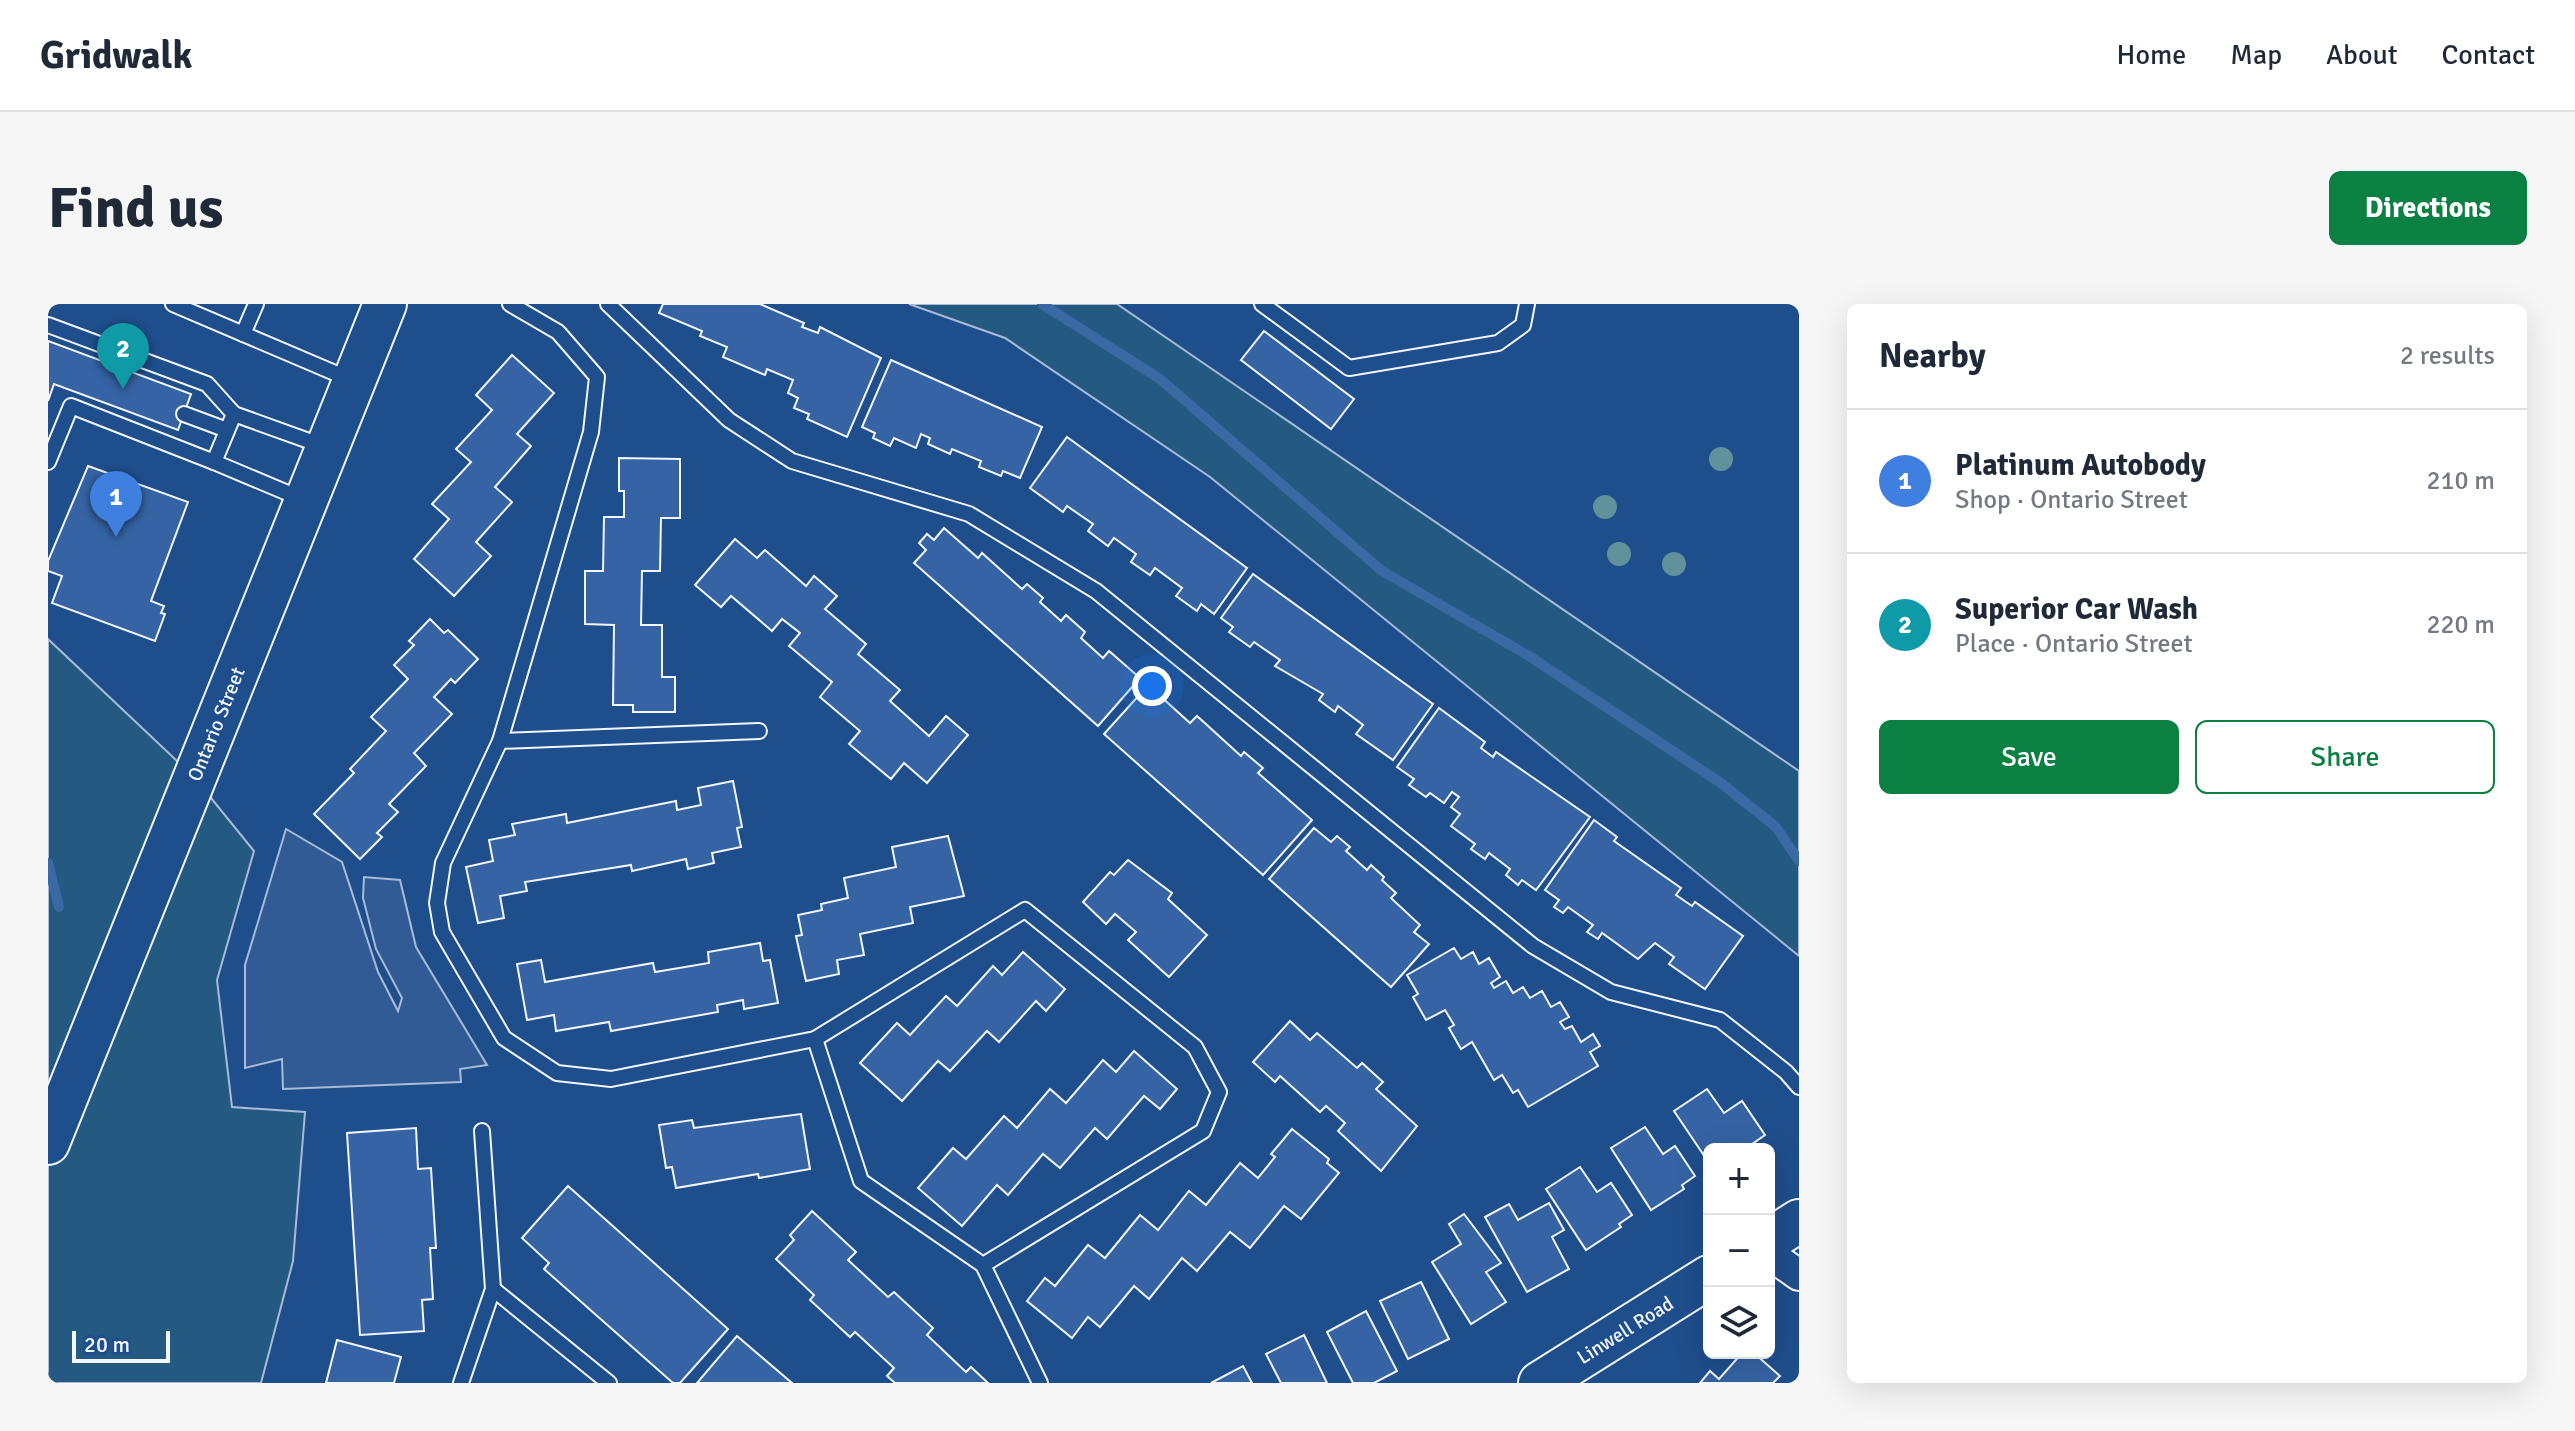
<!DOCTYPE html>
<html lang="en">
<head>
<meta charset="utf-8">
<style>
	:root { --surface:#fff; --page:#f6f6f7; --text:#1f2937; --muted:#747a83; --line:#e0e1e3; --accent:#0b8043 }
	body { margin:0; font-family:Signika,sans-serif; background:var(--page); color:var(--text) }
	.controls { position:absolute; right:24px; bottom:24px; display:grid; overflow:hidden; border-radius:12px; box-shadow:0 8px 32px #0002 }
	.controls button { width:72px; height:72px; display:grid; place-items:center; padding:0; border:0; border-bottom:2px solid var(--line); background:var(--surface); color:var(--text); font:40px sans-serif }
	.scale { position:absolute; left:24px; bottom:20px; width:98px; box-sizing:border-box; padding-left:8px; border:4px solid #f2f6ff; border-top:0; font-size:22px; line-height:28px; white-space:nowrap; color:#f2f6ff; -webkit-text-stroke:6px #1f4e8c; paint-order:stroke }
	.you { position:absolute; left:1104px; top:382px; width:28px; height:28px; margin:-20px; border:6px solid #fff; border-radius:50%; background:#1a73e8; box-shadow:0 0 0 12px #1a73e833 }
	.badge { display:grid; place-items:center; width:52px; height:52px; border-radius:50%; background:var(--accent); color:#fff; font-size:26px; font-weight:700 }
	.pin { position:absolute; translate:-50% -66px; filter:drop-shadow(0 2px 4px #0008) }
	.pin::after { content:''; position:absolute; top:42px; width:28px; height:24px; background:inherit; clip-path:polygon(0 0,100% 0,50% 100%) }
	.list { margin:0; padding:0; list-style:none }
	h2 { display:flex; justify-content:space-between; align-items:center; height:104px; margin:0; padding:0 32px; font-size:34px }
	h2 small { font-size:26px; font-weight:400; color:var(--muted) }
	.list li { display:grid; grid-template-columns:52px 1fr auto; gap:24px; align-items:center; box-sizing:border-box; height:144px; padding:0 32px; border-top:2px solid var(--line) }
	.list b { display:block; font-size:30px; white-space:nowrap }
	.list p { margin:0; font-size:26px; white-space:nowrap; color:var(--muted) }
	.list em { font-size:26px; font-style:normal; color:var(--muted) }
	.actions { display:flex; gap:16px; padding:24px 32px }
	.actions a { flex:1; padding:18px 0; border:2px solid var(--accent); border-radius:12px; text-align:center; font-size:28px; color:var(--accent) }
	.actions .main { background:var(--accent); color:#fff }
	.icon { flex:none; width:44px; height:44px; fill:none; stroke:currentColor; stroke-width:2; stroke-linecap:round; stroke-linejoin:round }
	.map { position:relative; flex:none; width:1751px; height:1079px; overflow:hidden; border-radius:12px }
	header { display:flex; align-items:center; gap:48px; box-sizing:border-box; height:112px; padding:0 40px; background:var(--surface); border-bottom:2px solid var(--line) }
	header strong { font-size:38px }
	nav { display:flex; gap:44px; margin-inline-start:auto; font-size:28px }
	.intro { display:flex; align-items:center; justify-content:space-between; box-sizing:border-box; height:192px; padding:0 48px }
	h1 { margin:0; font-size:56px }
	.button { padding:20px 36px; border-radius:12px; background:var(--accent); color:#fff; font-size:28px; font-weight:700 }
	main { display:flex; gap:48px; padding:0 48px }
	aside { flex:1; background:var(--surface); border-radius:12px; box-shadow:0 8px 32px #0002 }
	.map>svg:first-child { display:block }
	.green { fill:#245a82; stroke:#a8bbd7; stroke-width:2 }
	.parking { fill:#305b95; stroke:#a8bbd7; stroke-width:2 }
	.lines { fill:none; stroke-linecap:round; stroke-linejoin:round }
	.stream { stroke:#3b69a3; stroke-width:10 }
	.building { fill:#3563a3; stroke:#f2f6ff; stroke-width:2 }
	.lane-casing { stroke:#f2f6ff; stroke-width:18 }
	.street-casing { stroke:#f2f6ff; stroke-width:34 }
	.secondary-casing { stroke:#f2f6ff; stroke-width:46 }
	.lane { stroke:#1f4e8c; stroke-width:14 }
	.street { stroke:#1f4e8c; stroke-width:30 }
	.secondary { stroke:#1f4e8c; stroke-width:42 }
	.tree { fill:#61919a }
	.labels { text-anchor:middle; stroke-width:6; stroke-linejoin:round; paint-order:stroke }
	.street-label { font-size:20px; fill:#f2f6ff; stroke:#1f4e8c }
</style>
</head>
<body>
<header>
<strong>Gridwalk</strong>
<nav><a>Home</a><a>Map</a><a>About</a><a>Contact</a></nav>
</header>
<div class="intro"><h1>Find us</h1><a class="button">Directions</a></div>
<main>
<div class="map">
<svg width="1751" height="1079" viewBox="0 0 1751 1079">
	<rect width="100%" height="100%" fill="#1f4e8c"/>
	<g class="green">
		<polygon points="861,0 1069,0 1751,467 1751,652 1162,173 957,34"/>
		<polygon points="0,335 146,473 206,547 169,676 184,803 257,808 245,957 213,1079 0,1079"/>
	</g>
	<polygon class="parking" points="238,525 294,558 330,668 350,707 354,694 328,645 315,594 316,573 352,576 368,643 439,761 412,765 413,778 235,785 234,755 197,764 197,661"/>
	<g class="lines">
		<g class="stream">
			<polyline points="994,0 1112,75 1334,267 1481,352 1673,479 1728,523 1751,557"/>
			<polyline points="0,559 11,603"/>
		</g>
	</g>
	<g class="building">
		<polygon points="615,0 712,0 756,19 754,23 770,29 772,23 833,54 799,133 759,115 761,110 746,104 750,94 740,89 745,76 719,65 717,71 675,53 679,43 652,32 654,27 611,9"/>
		<polygon points="1216,27 1306,95 1283,125 1193,56"/>
		<polygon points="0,37 143,90 130,126 6,80 0,97"/>
		<polygon points="464,51 506,89 469,130 483,142 447,183 464,198 428,238 443,252 406,292 366,255 401,215 384,200 423,158 408,145 444,106 428,91"/>
		<polygon points="843,56 994,123 972,174 955,167 953,172 931,163 933,157 904,145 902,150 880,140 882,134 873,130 868,144 846,134 842,142 825,134 827,129 814,123"/>
		<polygon points="1019,133 1199,264 1166,310 1153,300 1149,307 1128,292 1134,284 1107,264 1102,271 1083,258 1088,250 1066,234 1060,242 1040,227 1045,220 1019,202 1015,208 982,184"/>
		<polygon points="571,154 632,155 632,214 613,214 612,267 594,267 593,321 614,321 614,373 627,373 627,408 585,408 585,401 565,401 566,321 537,320 537,267 555,267 556,213 576,213 576,187 571,187"/>
		<polygon points="40,162 140,198 103,297 116,302 113,309 117,310 107,337 4,299 14,272 0,267 0,257"/>
		<polygon points="896,224 930,254 934,249 974,285 979,280 995,294 992,298 1013,317 1018,311 1037,328 1033,334 1055,354 1061,347 1092,374 1050,422 866,259 878,246 871,239 879,230 886,236"/>
		<polygon points="687,235 709,254 717,246 758,282 766,272 789,292 777,305 818,340 810,350 852,386 842,397 881,432 898,412 920,431 879,479 856,459 843,475 801,440 812,427 772,393 784,378 741,342 752,329 734,315 724,327 683,292 673,303 647,281"/>
		<polygon points="1205,270 1385,400 1345,456 1308,430 1315,421 1290,402 1287,408 1271,396 1275,390 1227,362 1232,356 1206,338 1202,343 1181,328 1185,323 1173,314"/>
		<polygon points="382,315 396,329 400,326 430,355 407,379 403,375 386,393 404,410 366,449 378,462 341,500 350,508 329,529 334,533 312,555 266,510 306,469 302,465 338,427 323,413 360,375 346,361 366,341 361,337"/>
		<polygon points="1094,388 1105,397 1111,391 1142,419 1149,412 1193,452 1196,448 1215,464 1210,469 1264,516 1215,571 1056,430"/>
		<polygon points="1391,404 1437,438 1433,444 1445,453 1448,448 1542,513 1488,586 1474,576 1470,581 1458,571 1462,565 1441,549 1437,555 1423,545 1427,540 1403,522 1412,510 1403,503 1411,493 1404,488 1396,499 1382,489 1378,493 1361,481 1366,475 1349,463"/>
		<polygon points="685,477 694,523 689,524 693,543 664,549 666,559 640,565 638,555 584,567 583,561 477,578 479,587 452,592 456,614 430,619 418,563 445,557 441,536 467,531 464,520 518,510 519,519 628,497 629,506 653,501 650,484"/>
		<polygon points="1546,516 1569,533 1566,537 1633,584 1628,591 1644,602 1647,598 1695,632 1657,685 1621,660 1626,653 1607,639 1590,655 1554,629 1550,635 1539,628 1545,621 1520,603 1515,609 1506,603 1511,596 1497,586"/>
		<polygon points="1266,524 1283,538 1289,532 1302,543 1298,547 1319,566 1323,561 1336,573 1334,576 1348,589 1343,594 1372,621 1366,628 1381,640 1343,683 1221,575"/>
		<polygon points="900,532 916,592 862,603 865,619 812,630 816,651 789,656 791,670 758,677 748,632 754,631 750,611 774,606 773,600 800,594 796,574 848,563 844,543"/>
		<polygon points="1080,556 1124,589 1120,595 1159,631 1121,673 1080,636 1088,628 1067,610 1058,620 1035,598 1062,568 1066,571"/>
		<polygon points="712,639 715,657 722,656 730,699 696,705 695,696 669,701 670,708 563,727 561,718 508,727 506,711 479,716 469,660 493,656 497,678 605,659 607,668 661,659 660,648"/>
		<polygon points="1406,644 1413,655 1425,648 1431,660 1441,654 1452,673 1443,679 1446,684 1458,677 1465,689 1475,683 1482,694 1494,687 1503,703 1512,698 1521,713 1512,718 1517,725 1524,722 1533,738 1545,730 1552,742 1542,748 1550,762 1480,803 1470,786 1465,789 1454,771 1446,776 1424,738 1413,745 1401,724 1406,721 1397,706 1378,716 1365,693 1370,690 1359,671"/>
		<polygon points="975,648 1017,685 998,707 988,697 951,738 939,727 902,767 890,757 854,797 812,759 849,719 862,731 898,692 909,702 945,662 954,671"/>
		<polygon points="1242,717 1262,736 1269,729 1309,764 1314,759 1335,778 1328,785 1369,822 1333,867 1290,827 1297,819 1278,802 1272,808 1232,772 1227,778 1205,758"/>
		<polygon points="1086,747 1129,785 1112,805 1096,792 1059,835 1047,824 1012,864 995,850 960,891 949,881 914,922 870,884 905,844 918,855 956,812 969,824 1002,785 1018,799 1055,756 1068,768"/>
		<polygon points="1659,785 1676,809 1694,797 1717,831 1697,845 1661,845 1661,859 1626,807"/>
		<polygon points="753,810 762,865 711,874 710,870 628,884 624,863 618,864 611,821 644,816 646,824"/>
		<polygon points="1597,823 1615,850 1627,842 1647,872 1634,881 1636,885 1603,906 1563,844"/>
		<polygon points="368,824 370,865 383,864 388,944 382,944 385,995 374,996 376,1027 312,1031 299,829"/>
		<polygon points="1244,825 1281,855 1279,859 1291,869 1253,915 1236,902 1202,944 1182,928 1149,967 1134,954 1101,995 1086,982 1052,1023 1040,1013 1024,1034 979,997 997,974 1007,982 1040,941 1057,954 1092,911 1110,926 1141,887 1158,901 1192,859 1210,874 1227,853 1223,850"/>
		<polygon points="1532,863 1549,888 1563,879 1584,911 1571,920 1573,923 1538,946 1498,885"/>
		<polygon points="520,882 680,1025 632,1079 625,1079 496,965 501,959 474,934"/>
		<polygon points="1501,899 1516,926 1504,933 1521,965 1479,988 1437,913 1461,900 1470,916"/>
		<polygon points="764,907 808,948 800,956 840,993 846,988 885,1024 879,1031 918,1068 923,1063 940,1079 847,1079 839,1072 846,1064 807,1028 802,1033 762,996 766,991 728,955 746,936 742,931"/>
		<polygon points="1416,910 1453,959 1438,968 1458,998 1423,1020 1384,958 1413,940 1401,920"/>
		<polygon points="1373,978 1401,1035 1360,1055 1332,997"/>
		<polygon points="1318,1007 1349,1067 1326,1079 1305,1079 1279,1028"/>
		<polygon points="1256,1031 1279,1079 1233,1079 1218,1050"/>
		<polygon points="689,1032 744,1079 649,1079"/>
		<polygon points="289,1036 353,1053 346,1079 278,1079"/>
		<polygon points="1694,1049 1706,1049 1732,1072 1725,1079 1652,1079 1662,1067 1671,1075"/>
		<polygon points="1195,1062 1204,1079 1163,1079"/>
	</g>
	<g class="lines">
		<defs>
			<g id="lane">
				<polyline points="125,0 301,75"/>
				<polyline points="462,0 510,28 549,73 543,128 452,437 395,559 389,599 394,628 456,734 509,769 563,775 767,735 977,606 1147,743 1171,788 1155,827 935,961"/>
				<polyline points="560,0 681,116 744,157 921,210 1048,287 1485,642 1563,688 1672,716 1738,768 1751,783"/>
				<polyline points="1214,0 1301,64 1450,39 1475,21 1479,0"/>
				<polyline points="0,21 159,80 186,110 275,142"/>
				<polyline points="195,30 208,0"/>
				<polyline points="136,110 179,126"/>
				<polyline points="186,110 166,158 254,195"/>
				<polyline points="0,158 23,102 166,158"/>
				<polyline points="452,437 711,427"/>
				<polyline points="767,735 813,877 935,961 992,1079"/>
				<polyline points="445,985 561,1079"/>
				<polyline points="413,1079 445,985 434,827"/>
			</g>
			<polyline id="street" points="1721,950 1751,971"/>
			<g id="secondary">
				<polyline points="0,839 337,0"/>
				<polyline points="1721,936 1751,917"/>
				<polyline points="1492,1079 1661,973"/>
			</g>
		</defs>
		<use href="#lane" class="lane-casing"/>
		<use href="#street" class="street-casing"/>
		<use href="#secondary" class="secondary-casing"/>
		<use href="#lane" class="lane"/>
		<use href="#street" class="street"/>
		<use href="#secondary" class="secondary"/>
	</g>
	<g class="tree">
		<circle cx="1673" cy="155" r="12"/>
		<circle cx="1557" cy="203" r="12"/>
		<circle cx="1571" cy="250" r="12"/>
		<circle cx="1626" cy="260" r="12"/>
	</g>
	<g class="labels">
		<g class="street-label">
			<text transform="translate(168 420) rotate(-68)" y="7">Ontario Street</text>
			<text transform="translate(1577 1026) rotate(-32)" y="7">Linwell Road</text>
		</g>
	</g>
</svg>
<div class="controls">
<button>+</button>
<button>−</button>
<button><svg class="icon" aria-label="layers" viewBox="0 0 24 24"><path d="M12 4l9 5-9 5-9-5zM3 14l9 5 9-5"/></svg></button>
</div>
<div class="scale">20 m</div>
<div class="you"></div>
<div class="pin badge" style="left:68px;top:233px;background:#3f7fe0">1</div>
<div class="pin badge" style="left:75px;top:85px;background:#0f9aa8">2</div>
</div>
<aside>
<h2>Nearby<small>2 results</small></h2>
<ul class="list">
<li><span class="badge" style="background:#3f7fe0">1</span><div><b>Platinum Autobody</b><p>Shop · Ontario Street</p></div><em>210 m</em></li>
<li><span class="badge" style="background:#0f9aa8">2</span><div><b>Superior Car Wash</b><p>Place · Ontario Street</p></div><em>220 m</em></li>
</ul>
<div class="actions"><a class="main">Save</a><a>Share</a></div>
</aside>
</main>
</body>
</html>
